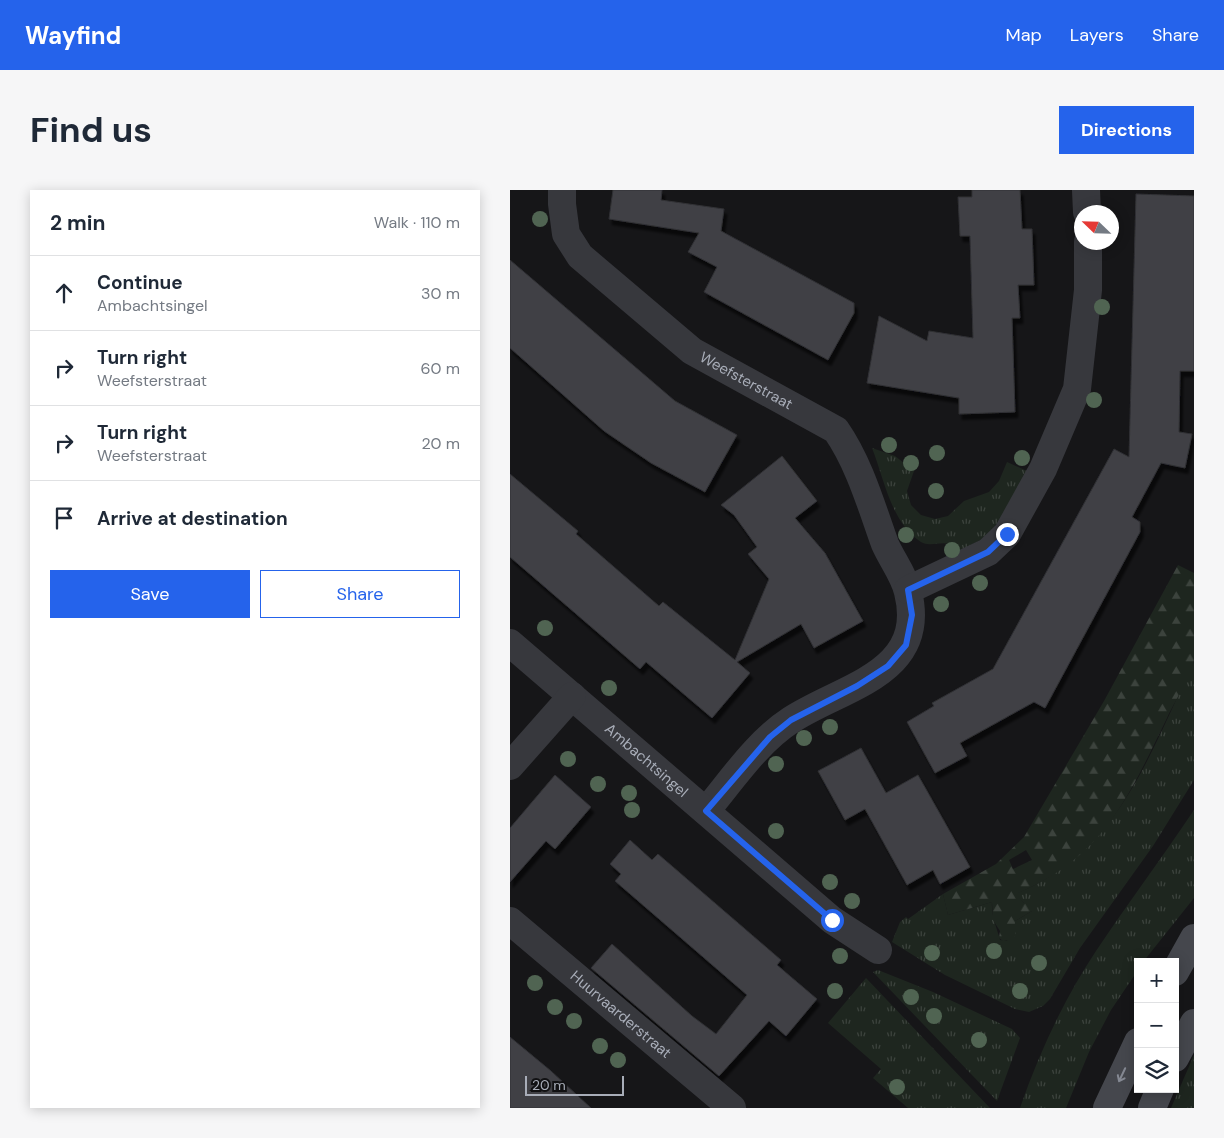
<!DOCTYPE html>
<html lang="en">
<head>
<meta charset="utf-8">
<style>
	:root { --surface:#fff; --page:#f6f6f7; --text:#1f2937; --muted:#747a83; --line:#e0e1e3; --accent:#2563eb }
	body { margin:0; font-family:"DM Sans",sans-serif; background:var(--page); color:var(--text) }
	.controls { position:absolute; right:15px; bottom:15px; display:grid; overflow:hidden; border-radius:0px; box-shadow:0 2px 12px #0003 }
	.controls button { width:45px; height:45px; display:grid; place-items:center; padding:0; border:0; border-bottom:1px solid var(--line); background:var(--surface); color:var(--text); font:25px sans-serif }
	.compass { position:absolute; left:564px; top:15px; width:45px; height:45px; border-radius:50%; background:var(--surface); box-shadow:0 2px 12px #0003; rotate:293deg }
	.scale { position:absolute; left:15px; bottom:12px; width:99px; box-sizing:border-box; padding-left:5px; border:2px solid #a8adb8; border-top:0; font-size:14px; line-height:18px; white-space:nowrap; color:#a8adb8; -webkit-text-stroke:4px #111113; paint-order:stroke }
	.stop { position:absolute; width:15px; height:15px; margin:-11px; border:4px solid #2563eb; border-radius:50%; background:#fff }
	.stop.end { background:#2563eb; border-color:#fff; box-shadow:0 1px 5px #0008 }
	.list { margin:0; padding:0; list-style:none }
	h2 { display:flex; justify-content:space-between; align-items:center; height:65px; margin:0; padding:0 20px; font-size:21px }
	h2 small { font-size:16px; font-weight:400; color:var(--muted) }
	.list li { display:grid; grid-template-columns:32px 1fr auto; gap:15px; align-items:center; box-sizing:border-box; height:75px; padding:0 20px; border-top:1px solid var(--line) }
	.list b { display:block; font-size:19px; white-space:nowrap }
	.list p { margin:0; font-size:16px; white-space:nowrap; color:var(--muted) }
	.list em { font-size:16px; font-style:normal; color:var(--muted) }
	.actions { display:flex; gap:10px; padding:15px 20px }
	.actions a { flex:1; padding:11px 0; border:1px solid var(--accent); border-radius:0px; text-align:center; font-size:18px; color:var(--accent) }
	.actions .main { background:var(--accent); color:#fff }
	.icon { flex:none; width:28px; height:28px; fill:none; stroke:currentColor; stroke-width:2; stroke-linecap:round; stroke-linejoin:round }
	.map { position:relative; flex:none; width:684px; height:918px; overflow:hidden; border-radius:0px }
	header { display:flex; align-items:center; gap:30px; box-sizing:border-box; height:70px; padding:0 25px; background:var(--accent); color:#fff }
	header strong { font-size:24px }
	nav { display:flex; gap:28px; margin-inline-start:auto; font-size:18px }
	.intro { display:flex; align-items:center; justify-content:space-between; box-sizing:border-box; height:120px; padding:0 30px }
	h1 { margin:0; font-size:35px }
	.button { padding:12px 22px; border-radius:0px; background:var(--accent); color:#fff; font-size:18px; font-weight:700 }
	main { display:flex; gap:30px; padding:0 30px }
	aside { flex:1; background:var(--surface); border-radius:0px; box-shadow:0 2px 12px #0003 }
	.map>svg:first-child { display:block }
	.grass { fill:url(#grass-tufts) }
	.forest { fill:url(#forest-firs); fill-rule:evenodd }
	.building { fill:#404145; stroke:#303034; filter:url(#shadow) }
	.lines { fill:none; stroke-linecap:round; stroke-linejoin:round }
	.minor { stroke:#37383d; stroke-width:28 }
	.secondary { stroke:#45474d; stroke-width:28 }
	.tree { fill:#506452 }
	.oneway { stroke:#858993 }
	.route { stroke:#2563eb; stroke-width:6 }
	.labels { text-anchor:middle; stroke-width:4.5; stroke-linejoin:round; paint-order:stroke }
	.street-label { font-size:15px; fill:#a8adb8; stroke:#111113 }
</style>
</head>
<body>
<header>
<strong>Wayfind</strong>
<nav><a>Map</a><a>Layers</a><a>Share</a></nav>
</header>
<div class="intro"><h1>Find us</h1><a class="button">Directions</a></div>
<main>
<aside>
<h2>2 min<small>Walk · 110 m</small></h2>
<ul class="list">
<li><svg class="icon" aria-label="ahead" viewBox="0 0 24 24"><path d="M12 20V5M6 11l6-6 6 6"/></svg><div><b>Continue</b><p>Ambachtsingel</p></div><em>30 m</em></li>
<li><svg class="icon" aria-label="right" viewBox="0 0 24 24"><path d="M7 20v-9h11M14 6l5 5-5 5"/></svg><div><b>Turn right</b><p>Weefsterstraat</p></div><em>60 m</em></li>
<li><svg class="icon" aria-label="right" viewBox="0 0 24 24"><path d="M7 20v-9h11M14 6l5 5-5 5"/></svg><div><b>Turn right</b><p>Weefsterstraat</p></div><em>20 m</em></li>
<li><svg class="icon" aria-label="arrive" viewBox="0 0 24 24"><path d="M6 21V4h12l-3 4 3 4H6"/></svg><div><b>Arrive at destination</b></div></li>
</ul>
<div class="actions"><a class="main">Save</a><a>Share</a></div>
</aside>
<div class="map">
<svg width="684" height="918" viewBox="0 0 684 918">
	<defs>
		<pattern id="grass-tufts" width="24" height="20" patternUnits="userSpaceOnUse" patternTransform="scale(1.25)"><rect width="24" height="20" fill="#1e261f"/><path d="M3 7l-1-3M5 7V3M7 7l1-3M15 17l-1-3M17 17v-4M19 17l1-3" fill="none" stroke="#3c433d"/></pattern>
		<pattern id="forest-firs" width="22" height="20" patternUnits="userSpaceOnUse" patternTransform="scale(1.25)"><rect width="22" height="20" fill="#1e261f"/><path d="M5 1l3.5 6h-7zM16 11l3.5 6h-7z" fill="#3c433d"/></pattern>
		<filter id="shadow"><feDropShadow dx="3" dy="5.5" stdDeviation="1" flood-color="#0009"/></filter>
	</defs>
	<rect width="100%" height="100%" fill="#161618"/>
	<g class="grass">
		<path d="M362,258L385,266L404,281L397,301L401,315L411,325L425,329L438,326L454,311L479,302L489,291L497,272L517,281L490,330L478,346L446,363L444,356C433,349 421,358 411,352C381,333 374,288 362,258Z"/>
		<path d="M684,472V590L643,656L570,758L540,809L533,816L519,822L505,819L435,785L382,752L390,732L396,727L398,729L433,704L438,725L482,712C481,727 487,738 490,750L497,751L503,742L505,731L522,721L521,713H514L505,704C609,663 639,564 684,472Z"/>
		<path d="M684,620V708L633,772H628V780L601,820L579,862L556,918H510C529,863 554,809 586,761C618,713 652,668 684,620Z"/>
		<polygon points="368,780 423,802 502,839 510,848 487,911 363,782"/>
		<polygon points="356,788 480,918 398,918 363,888 371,879 318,833"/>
		<polygon points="684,865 684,918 661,918"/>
	</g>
	<path class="forest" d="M668,375L684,383C684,411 684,442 684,470C682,483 663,515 657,528C618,608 593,668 506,704L514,713H522L524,716L522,721L505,731V746L502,750L493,751L489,748L490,741L483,730L482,712L438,725L433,704L486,674L514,647L594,511ZM516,660L522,670L503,679L499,670Z"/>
	<g class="building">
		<polygon points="103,0 152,0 151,10 214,19 211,41 344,113 344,123 318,170 194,102 207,77 178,62 189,43 99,29"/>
		<polygon points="462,0 510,0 512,39 522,39 524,95 508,95 510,128 502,128 505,222 449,224 449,208 357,193 369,126 417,151 419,141 463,148 460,46 450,46 448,7 462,7"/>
		<polygon points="626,4 684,6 684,181 670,181 669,242 682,244 675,278 651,273 622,327 630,332 630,342 535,518 524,512 450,553 457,566 425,583 397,532 424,516 422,513 483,479 604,259 619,267"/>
		<polygon points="0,70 165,211 227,245 195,302 141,273 94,241 0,158"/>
		<polygon points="272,266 307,311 285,328 315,363 353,431 304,458 291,434 227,472 240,483 202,528 136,472 130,479 0,367 0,284 68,341 66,344 149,416 153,412 225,470 259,389 238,364 247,357 224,325 211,315"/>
		<polygon points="351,558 376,603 408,585 460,677 430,694 423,680 397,695 355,619 335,630 308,581"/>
		<polygon points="45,585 81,617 45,659 36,651 0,692 0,638"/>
		<polygon points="120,650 142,670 148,664 271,770 267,775 307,809 276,846 259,831 209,886 81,778 102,754 182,826 206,844 237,805 105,691 111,684 100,674"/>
		<polygon points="0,847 41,881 81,918 0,918"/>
	</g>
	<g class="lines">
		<g class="minor">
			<path id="s1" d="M52,0V14L56,44L70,66L182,161L326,240C349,273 361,315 375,354C382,370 394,385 398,402C418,484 333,496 281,530C247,552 222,590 196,621"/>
			<polyline points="576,0 577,22"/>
			<polyline points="398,400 478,362 497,344 533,279 567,199 578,100 578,52"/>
			<path id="s2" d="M0,453L322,730L368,760"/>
			<polyline points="0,576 62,506"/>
			<path id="s3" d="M0,731L222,918"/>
		</g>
		<g class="secondary">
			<polyline points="665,782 684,748"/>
			<polyline points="665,868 684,833"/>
			<polyline points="597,918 628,852"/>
			<polyline points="642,918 650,899"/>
		</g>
	</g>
	<g class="tree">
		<circle cx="30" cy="29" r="8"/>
		<circle cx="592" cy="117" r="8"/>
		<circle cx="584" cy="210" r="8"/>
		<circle cx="379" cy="255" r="8"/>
		<circle cx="427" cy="263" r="8"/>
		<circle cx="512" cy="268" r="8"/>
		<circle cx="401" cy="273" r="8"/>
		<circle cx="426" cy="301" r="8"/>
		<circle cx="396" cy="345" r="8"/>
		<circle cx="442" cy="360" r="8"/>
		<circle cx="470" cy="393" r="8"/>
		<circle cx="431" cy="414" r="8"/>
		<circle cx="35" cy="438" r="8"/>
		<circle cx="99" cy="498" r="8"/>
		<circle cx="320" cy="537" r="8"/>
		<circle cx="294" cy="548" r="8"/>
		<circle cx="58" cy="569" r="8"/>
		<circle cx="266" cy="574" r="8"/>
		<circle cx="88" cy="594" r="8"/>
		<circle cx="119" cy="603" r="8"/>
		<circle cx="122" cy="620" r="8"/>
		<circle cx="266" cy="641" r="8"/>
		<circle cx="320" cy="692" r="8"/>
		<circle cx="342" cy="711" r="8"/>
		<circle cx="484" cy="761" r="8"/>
		<circle cx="422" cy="763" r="8"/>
		<circle cx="330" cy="766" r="8"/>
		<circle cx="529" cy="773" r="8"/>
		<circle cx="25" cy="793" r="8"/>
		<circle cx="325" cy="801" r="8"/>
		<circle cx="510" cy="801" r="8"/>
		<circle cx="401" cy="807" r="8"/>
		<circle cx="45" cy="817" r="8"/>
		<circle cx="424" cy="826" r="8"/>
		<circle cx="64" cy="831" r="8"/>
		<circle cx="469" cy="850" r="8"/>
		<circle cx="90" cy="856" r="8"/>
		<circle cx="108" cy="870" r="8"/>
		<circle cx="387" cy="897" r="8"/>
	</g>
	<defs><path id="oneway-shaft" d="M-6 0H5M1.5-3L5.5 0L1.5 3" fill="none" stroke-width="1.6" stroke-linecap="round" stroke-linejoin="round" transform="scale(1.25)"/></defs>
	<use class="oneway" href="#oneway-shaft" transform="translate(612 885) rotate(115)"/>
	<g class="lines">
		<polyline class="route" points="322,730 196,621 260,547 281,530 347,496 378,476 396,455 402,425 398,400 478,362 497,344"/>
	</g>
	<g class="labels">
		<g class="street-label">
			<text dy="5" stroke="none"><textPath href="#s1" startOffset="279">Weefsterstraat</textPath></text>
			<text dy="5" stroke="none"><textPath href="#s2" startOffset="180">Ambachtsingel</textPath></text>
			<text dy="5" stroke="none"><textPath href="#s3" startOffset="145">Huurvaarderstraat</textPath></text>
		</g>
	</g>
</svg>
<div class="controls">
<button>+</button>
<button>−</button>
<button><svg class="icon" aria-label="layers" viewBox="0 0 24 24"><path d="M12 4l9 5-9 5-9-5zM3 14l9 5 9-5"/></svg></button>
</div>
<svg class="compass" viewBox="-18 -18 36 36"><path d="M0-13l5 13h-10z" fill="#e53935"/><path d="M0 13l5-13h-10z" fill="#747a83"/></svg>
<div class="scale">20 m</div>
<div class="stop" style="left:322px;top:730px"></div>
<div class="stop end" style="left:497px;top:344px"></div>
</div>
</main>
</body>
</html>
